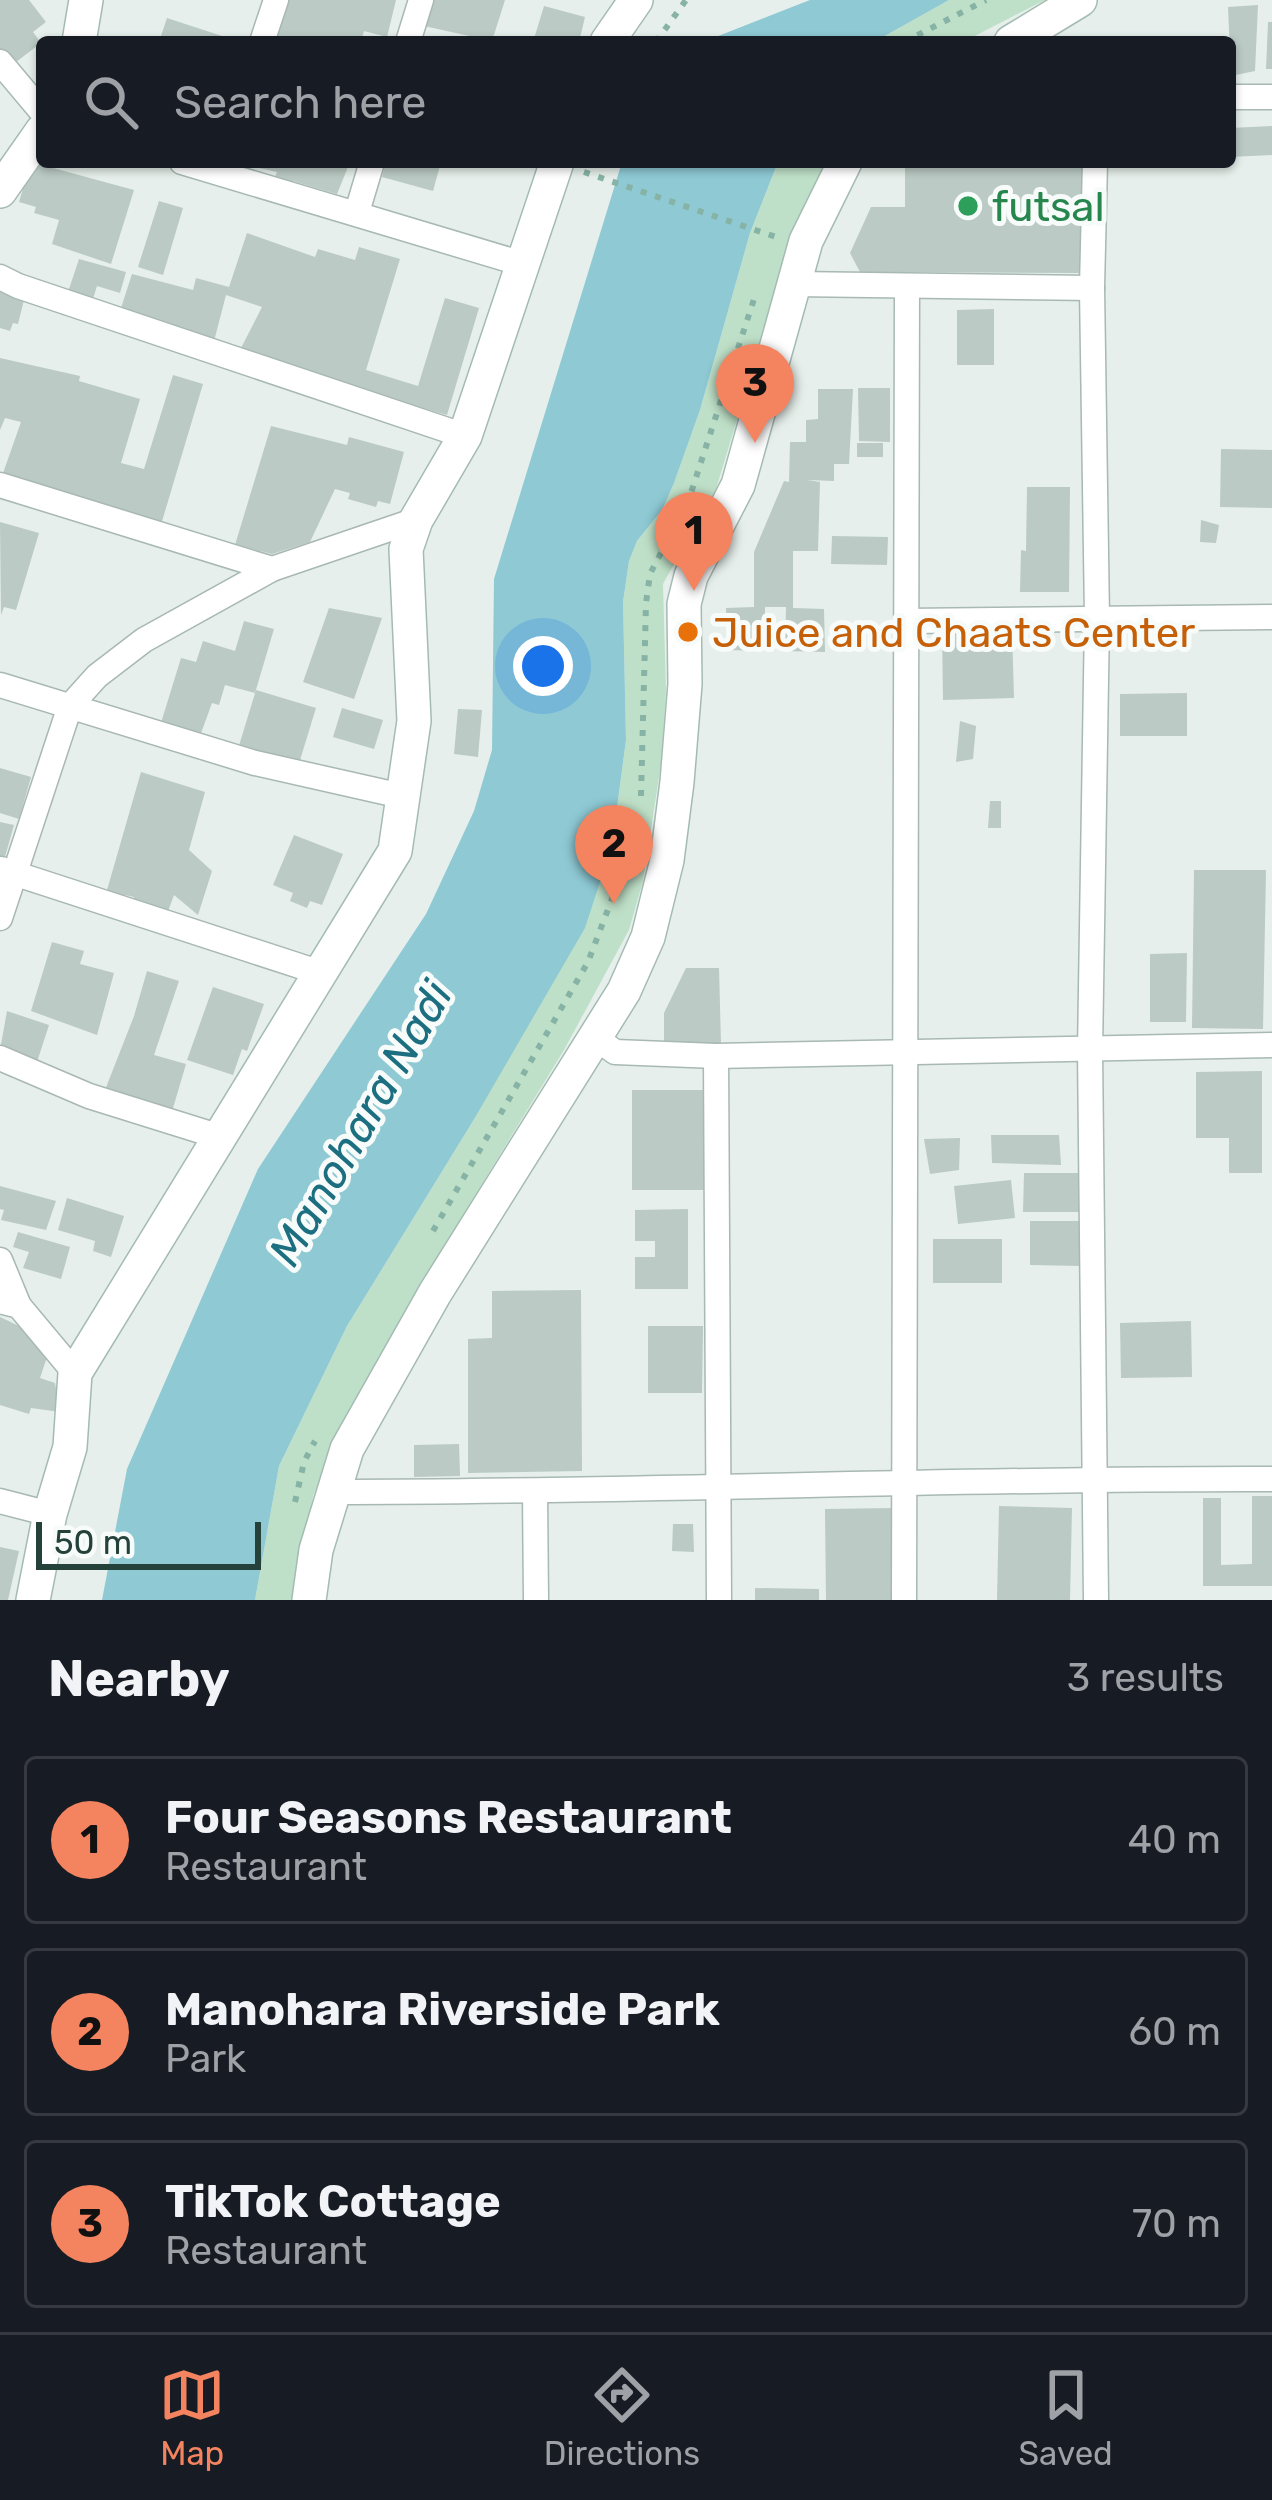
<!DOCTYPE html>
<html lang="en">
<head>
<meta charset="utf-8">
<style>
	:root { --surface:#171b24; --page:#242831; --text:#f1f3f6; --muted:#9ea1a6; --line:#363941; --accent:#f4845f }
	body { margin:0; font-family:Rubik,sans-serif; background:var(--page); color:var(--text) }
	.scale { position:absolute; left:36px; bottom:30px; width:225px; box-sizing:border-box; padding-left:12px; border:6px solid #24423a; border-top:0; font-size:33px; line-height:42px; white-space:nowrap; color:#24423a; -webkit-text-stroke:9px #f7fbf9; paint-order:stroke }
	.you { position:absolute; left:543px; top:666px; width:42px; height:42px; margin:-30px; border:9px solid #fff; border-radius:50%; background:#1a73e8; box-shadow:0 0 0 18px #1a73e833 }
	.badge { display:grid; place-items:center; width:78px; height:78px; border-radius:50%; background:var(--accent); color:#111; font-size:39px; font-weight:700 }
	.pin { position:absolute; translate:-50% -99px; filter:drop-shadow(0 3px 6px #0008) }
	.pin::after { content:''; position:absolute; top:63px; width:42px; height:36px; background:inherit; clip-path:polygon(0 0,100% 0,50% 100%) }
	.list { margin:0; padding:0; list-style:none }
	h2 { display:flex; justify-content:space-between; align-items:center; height:156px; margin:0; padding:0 48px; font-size:51px }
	h2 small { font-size:39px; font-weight:400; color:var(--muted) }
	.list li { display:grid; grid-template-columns:78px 1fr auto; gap:36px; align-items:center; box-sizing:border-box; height:168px; margin:0 24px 24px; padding:0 24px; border:3px solid var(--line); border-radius:12px }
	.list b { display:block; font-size:45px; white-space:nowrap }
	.list p { margin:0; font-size:39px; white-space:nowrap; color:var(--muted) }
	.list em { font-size:39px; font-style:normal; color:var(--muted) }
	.icon { flex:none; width:66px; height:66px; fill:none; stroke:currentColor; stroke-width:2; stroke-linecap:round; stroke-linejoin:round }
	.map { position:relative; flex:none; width:1272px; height:1600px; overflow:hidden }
	.search { position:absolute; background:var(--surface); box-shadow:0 3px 9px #0004; left:36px; right:36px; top:36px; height:132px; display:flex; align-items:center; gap:30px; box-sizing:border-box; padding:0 42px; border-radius:12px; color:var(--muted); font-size:45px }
	.sheet { height:732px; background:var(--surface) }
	nav { display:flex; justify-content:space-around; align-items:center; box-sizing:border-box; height:168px; border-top:3px solid var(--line); background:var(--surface); font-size:33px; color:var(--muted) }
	nav a { display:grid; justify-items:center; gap:6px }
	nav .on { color:var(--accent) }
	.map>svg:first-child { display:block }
	.green { fill:#bfe0c8 }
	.water { fill:#8ec9d4 }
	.building { fill:#bbcac4 }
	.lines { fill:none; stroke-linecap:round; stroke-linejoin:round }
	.street-casing { stroke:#a8b8b2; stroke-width:27 }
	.secondary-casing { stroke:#a4bbb3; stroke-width:36 }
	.path { stroke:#86b3a5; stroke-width:6; stroke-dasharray:6 9; stroke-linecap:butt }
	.street { stroke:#fff; stroke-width:24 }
	.secondary { stroke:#fff; stroke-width:33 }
	.leisure-dot { fill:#2e9e5b; stroke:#f7fbf9; stroke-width:4.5 }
	.food-dot { fill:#e8710a; stroke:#f7fbf9; stroke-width:4.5 }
	.labels { text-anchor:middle; stroke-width:10; stroke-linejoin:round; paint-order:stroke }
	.leisure-label { font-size:42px; fill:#27864d; stroke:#f7fbf9; text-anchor:start }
	.food-label { font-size:42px; fill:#c56008; stroke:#f7fbf9; text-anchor:start }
	.water-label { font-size:45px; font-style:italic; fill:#1c6f80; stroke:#f7fbf9 }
</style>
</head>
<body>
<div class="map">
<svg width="1272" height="1600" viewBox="0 0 1272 1600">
	<rect width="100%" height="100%" fill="#e6efeb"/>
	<g class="green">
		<polygon points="949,0 1045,0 963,42 874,42"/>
		<polygon points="778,162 828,162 795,228 716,489 663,584 666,691 661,764 643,881 629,930 564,1050 408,1305 345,1420 313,1496 294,1600 255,1600 279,1466 347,1326 473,1121 612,845 626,740 623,602 629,561 637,541 662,510 674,483 700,410 750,233"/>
	</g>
	<g class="water">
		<polygon points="810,0 949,0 874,42 703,42"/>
		<polygon points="622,162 778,162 750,233 700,410 674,483 662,510 637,541 629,561 623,602 626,740 612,845 585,928 473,1121 347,1326 279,1466 255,1600 102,1600 127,1469 258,1169 426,914 474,811 492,750 494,579"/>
	</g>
	<g class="building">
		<polygon points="0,0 29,0 46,22 33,32 41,43 16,62 8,51 4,55 0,49"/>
		<polygon points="284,0 396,0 387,37 364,31 361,42 275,42"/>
		<polygon points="432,0 505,0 492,41 424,26"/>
		<polygon points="1258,5 1255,71 1231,76 1228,7"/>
		<polygon points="544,6 585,17 579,42 533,42"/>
		<polygon points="167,18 222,36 220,42 159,42"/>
		<polygon points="1268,22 1272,22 1272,69 1266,69"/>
		<polygon points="1272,126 1272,155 1230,157 1230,128"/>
		<polygon points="31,162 134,190 111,264 52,244 59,220 34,213 36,207 19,202"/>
		<polygon points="233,162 350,162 337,194 293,181 290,188 273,181 277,172"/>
		<polygon points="386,162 441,162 433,191 382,177"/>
		<polygon points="905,162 1083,162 1084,273 860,272 850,253 871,207 905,207"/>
		<polygon points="159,201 183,208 163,275 138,267"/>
		<polygon points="247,233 315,257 318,249 355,260 359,247 400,259 366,370 418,386 445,298 479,308 447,415 412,405 410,410 239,352 262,307 226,295 213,345 176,335 121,308 132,274 193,290 196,278 229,287"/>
		<polygon points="79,259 126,272 120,293 97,286 90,308 66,298"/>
		<polygon points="0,283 25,296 18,324 13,323 10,331 0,328"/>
		<polygon points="994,309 994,365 957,365 957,310"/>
		<polygon points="0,358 80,376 79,381 140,399 121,463 144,469 173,375 203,384 160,528 2,476 21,422 5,418 0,430"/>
		<polygon points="858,388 890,388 890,442 859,441"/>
		<polygon points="818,389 853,389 849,464 834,464 834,481 807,480 820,482 818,551 793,551 793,608 824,609 825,652 785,651 786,607 765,607 765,651 727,650 726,608 754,607 754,552 784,481 789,482 790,442 806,442 806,420 818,419"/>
		<polygon points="271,426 347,445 349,437 404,452 390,504 378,501 376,507 348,499 350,493 335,489 310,542 272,554 235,545"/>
		<rect x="857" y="443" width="26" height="14"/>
		<polygon points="1221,449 1272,450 1272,508 1220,507"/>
		<polygon points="1027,487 1070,487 1069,592 1020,592 1021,550 1026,551"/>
		<polygon points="1201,520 1219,525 1216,543 1200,542"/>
		<polygon points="0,522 39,533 16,610 4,607 1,615"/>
		<polygon points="832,536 888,537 887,565 831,564"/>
		<polygon points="329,608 382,618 354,699 303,682"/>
		<polygon points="244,621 274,629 255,693 225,685 219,705 212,703 200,736 160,726 181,658 196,662 203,641 235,651"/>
		<polygon points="1012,629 1014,698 943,700 942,631"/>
		<polygon points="256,690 316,708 297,770 237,752"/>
		<polygon points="1187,693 1187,736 1120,736 1120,694"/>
		<polygon points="342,708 383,720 374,749 333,737"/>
		<polygon points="458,709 482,710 478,757 454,754"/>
		<polygon points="960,721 976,726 973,759 956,762"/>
		<polygon points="0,768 31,777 19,819 0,813"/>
		<polygon points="141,772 205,792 189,850 212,871 198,915 174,895 167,914 132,903 134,897 125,895 123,902 105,897"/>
		<polygon points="990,801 1001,801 1001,828 988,828"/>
		<polygon points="0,822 14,825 1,871 0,870"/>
		<polygon points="294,835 343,854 322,905 310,901 307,908 290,901 293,893 273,885"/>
		<polygon points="1194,870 1266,870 1263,1029 1192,1028"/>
		<polygon points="52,942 84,951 80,964 114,973 97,1035 31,1011"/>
		<polygon points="1187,953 1186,1022 1150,1022 1150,954"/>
		<polygon points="686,968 719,968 721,1044 664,1045 664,1013"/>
		<polygon points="147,971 179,981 154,1055 186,1064 171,1115 105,1090 134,1016"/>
		<polygon points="213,987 264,1004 247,1051 242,1049 233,1075 187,1060"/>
		<polygon points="7,1011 49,1025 37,1062 0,1050"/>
		<polygon points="1262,1071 1262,1173 1229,1173 1229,1138 1196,1138 1196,1072"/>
		<polygon points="632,1090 707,1090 706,1190 632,1190"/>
		<polygon points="991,1135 1059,1135 1061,1165 992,1163"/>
		<polygon points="960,1138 959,1170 930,1174 924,1139"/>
		<polygon points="1024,1173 1085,1173 1084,1212 1023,1212"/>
		<polygon points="1011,1180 1015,1218 958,1224 954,1186"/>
		<polygon points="0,1186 56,1201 46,1230 1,1220 4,1210 0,1209"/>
		<polygon points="67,1198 124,1216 111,1257 93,1251 95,1241 58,1230"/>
		<polygon points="688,1209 688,1289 635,1289 635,1257 655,1257 655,1241 635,1241 635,1210"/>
		<polygon points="1030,1221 1083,1221 1082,1266 1030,1265"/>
		<polygon points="18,1232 70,1247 61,1279 23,1268 29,1252 13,1247"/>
		<rect x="933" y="1239" width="69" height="44"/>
		<polygon points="581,1290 582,1471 468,1473 468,1339 492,1338 492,1291"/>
		<polygon points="0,1317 38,1335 47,1357 40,1378 55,1383 60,1412 31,1408 29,1414 0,1405"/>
		<polygon points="1191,1321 1192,1377 1121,1378 1120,1323"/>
		<polygon points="648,1326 703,1326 702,1393 648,1393"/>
		<polygon points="459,1444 460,1476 414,1477 414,1445"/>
		<polygon points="1252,1496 1272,1496 1272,1586 1203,1586 1203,1498 1221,1498 1221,1565 1252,1564"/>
		<polygon points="999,1506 1072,1508 1070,1600 997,1600"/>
		<polygon points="894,1508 895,1600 826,1600 825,1509"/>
		<polygon points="673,1524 693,1524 694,1552 672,1551"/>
		<polygon points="0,1547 19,1551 8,1600 0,1600"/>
		<polygon points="755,1588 819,1589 819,1600 755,1600"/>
	</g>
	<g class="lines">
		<defs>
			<g id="street">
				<polyline points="262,42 276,0"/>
				<polyline points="408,42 421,0"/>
				<polyline points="0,62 42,112"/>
				<polyline points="1230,97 1272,97"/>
				<polyline points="182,162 526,265"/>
				<polyline points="1095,162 1092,288 1097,618 1090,1051 1096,1600"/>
				<polyline points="357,212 372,162"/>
				<polyline points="0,277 18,286 465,436"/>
				<polyline points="794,284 1092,288"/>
				<polyline points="0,485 272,569"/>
				<polyline points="907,621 1272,617"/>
				<polyline points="0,685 255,763 406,797"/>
				<polyline points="1,869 318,972"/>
				<polyline points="0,918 70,706 97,676 144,640 272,569 416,520"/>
				<polyline points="596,1038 615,1052 716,1056 1272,1045"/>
				<polyline points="716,1056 719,1600"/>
				<polyline points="0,1058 89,1096 217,1136"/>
				<polyline points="0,1260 19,1306"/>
				<polyline points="0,1301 19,1306 75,1373"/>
				<path d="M334,1492C647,1492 959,1478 1272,1479"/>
				<polyline points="535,1492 536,1600"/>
				<polyline points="0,1501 50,1514"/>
				<polyline points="904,1600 907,288"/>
			</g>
			<g id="secondary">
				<polyline points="79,42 86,0"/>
				<polyline points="607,42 636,0"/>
				<polyline points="1011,42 1080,0"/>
				<polyline points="0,191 42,131"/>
				<polyline points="33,1600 50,1514 70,1447 75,1373 395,851 414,721 406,549 416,520 465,436 557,162"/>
				<polyline points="309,1600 316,1550 347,1449 435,1293 624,991 648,937 667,860 677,782 685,684 684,604 691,576 738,485 806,241 845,162"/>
			</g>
		</defs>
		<use href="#street" class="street-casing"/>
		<use href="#secondary" class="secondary-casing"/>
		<g class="path">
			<polyline points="656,42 686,0"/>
			<polyline points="904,42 986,0"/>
			<polyline points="584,172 776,237"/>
			<polyline points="641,796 646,603 650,574 689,499 755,296"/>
			<polyline points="433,1231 588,962 637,833"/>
			<polyline points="295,1502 304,1462 315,1441"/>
		</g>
		<use href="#street" class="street"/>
		<use href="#secondary" class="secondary"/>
	</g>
	<circle class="leisure-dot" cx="968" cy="206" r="12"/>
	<circle class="food-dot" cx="688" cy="632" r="12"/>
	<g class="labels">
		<g class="leisure-label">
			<text x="992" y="221">futsal</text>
		</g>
		<g class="food-label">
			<text x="712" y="647">Juice and Chaats Center</text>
		</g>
		<g class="water-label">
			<text transform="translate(360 1123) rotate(-60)" y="16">Manohara Nadi</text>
		</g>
	</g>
</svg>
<div class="scale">50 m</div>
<div class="you"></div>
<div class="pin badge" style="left:694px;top:591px">1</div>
<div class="pin badge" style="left:614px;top:904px">2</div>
<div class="pin badge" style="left:755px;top:443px">3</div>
<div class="search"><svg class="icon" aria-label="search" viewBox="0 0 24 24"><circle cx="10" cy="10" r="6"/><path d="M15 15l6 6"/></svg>Search here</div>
</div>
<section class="sheet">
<h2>Nearby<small>3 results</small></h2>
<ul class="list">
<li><span class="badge">1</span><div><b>Four Seasons Restaurant</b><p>Restaurant</p></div><em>40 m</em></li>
<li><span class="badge">2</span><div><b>Manohara Riverside Park</b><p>Park</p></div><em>60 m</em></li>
<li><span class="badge">3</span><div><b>TikTok Cottage</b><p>Restaurant</p></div><em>70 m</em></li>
</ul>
</section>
<nav>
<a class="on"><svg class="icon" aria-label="map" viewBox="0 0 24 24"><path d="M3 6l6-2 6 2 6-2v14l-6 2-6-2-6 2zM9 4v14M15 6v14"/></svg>Map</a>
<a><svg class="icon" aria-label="directions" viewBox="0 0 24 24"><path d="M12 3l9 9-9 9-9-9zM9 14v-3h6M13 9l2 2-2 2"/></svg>Directions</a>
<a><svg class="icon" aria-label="saved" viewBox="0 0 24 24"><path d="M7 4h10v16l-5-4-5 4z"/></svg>Saved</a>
</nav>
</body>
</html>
